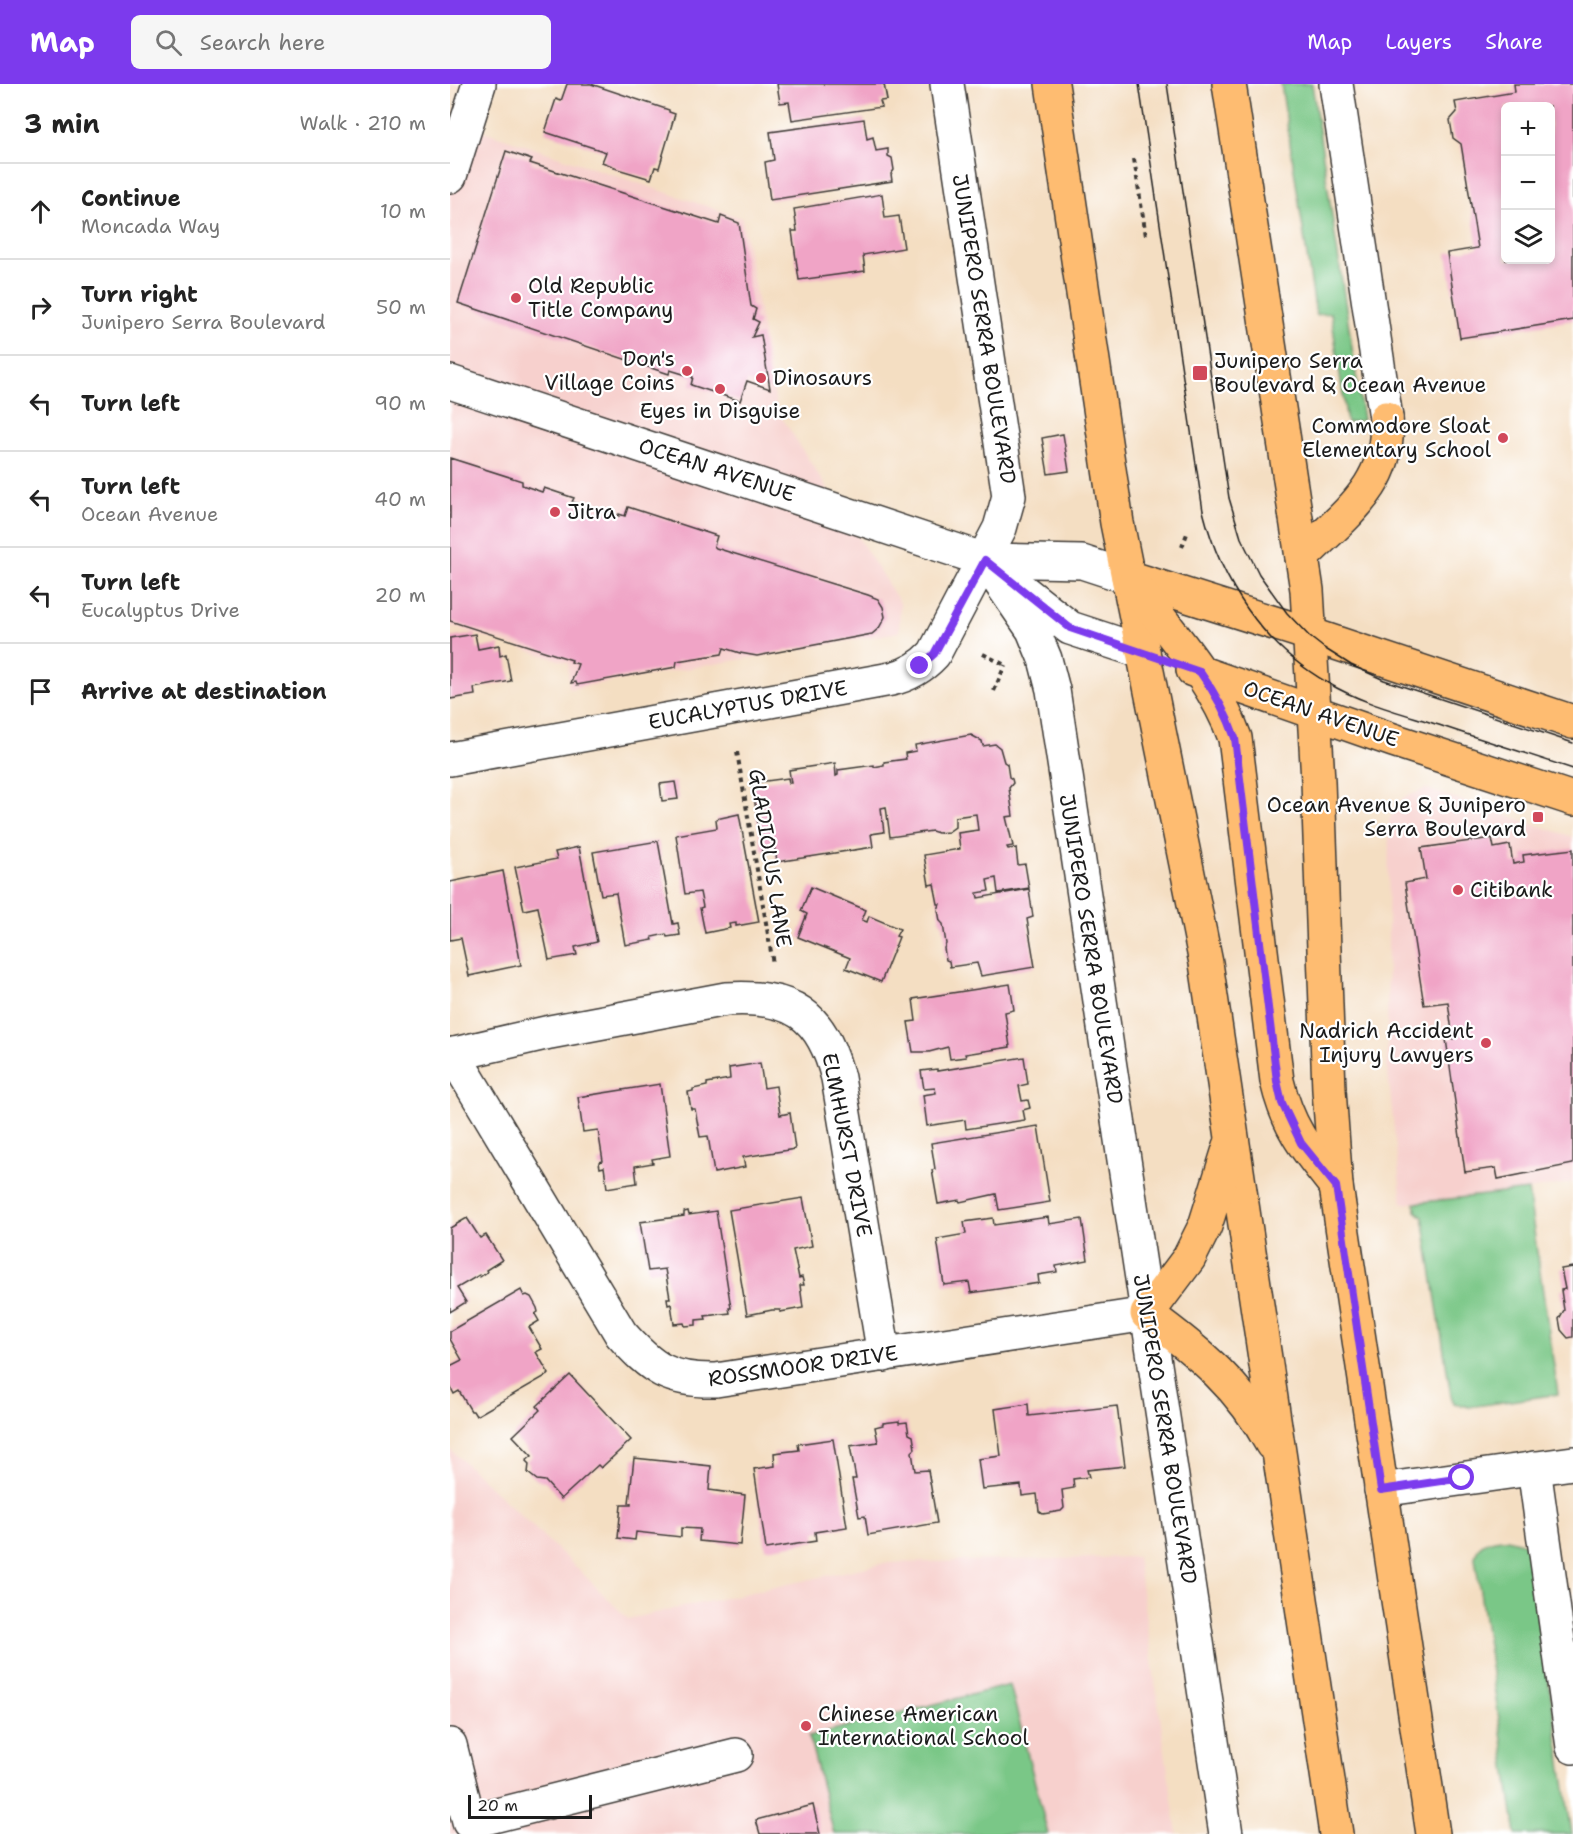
<!DOCTYPE html>
<html lang="en">
<head>
<meta charset="utf-8">
<style>
	:root { --surface:#fff; --page:#f6f6f6; --text:#222; --muted:#767676; --line:#e0e0e0; --accent:#7c3aed }
	body { margin:0; font-family:"Shantell Sans",sans-serif; background:var(--page); color:var(--text) }
	.controls { position:absolute; right:18px; top:18px; display:grid; overflow:hidden; border-radius:9px; box-shadow:0 3px 9px #0003 }
	.controls button { width:54px; height:54px; display:grid; place-items:center; padding:0; border:0; border-bottom:2px solid var(--line); background:var(--surface); color:var(--text); font:30px sans-serif }
	.scale { position:absolute; left:18px; bottom:15px; width:124px; box-sizing:border-box; padding-left:6px; border:3px solid #1c1c1c; border-top:0; font-size:16px; line-height:21px; white-space:nowrap; color:#1c1c1c; -webkit-text-stroke:4px #fff; paint-order:stroke }
	.stop { position:absolute; width:18px; height:18px; margin:-14px; border:4px solid #7c3aed; border-radius:50%; background:#fff }
	.stop.end { background:#7c3aed; border-color:#fff; box-shadow:0 2px 6px #0008 }
	.list { margin:0; padding:0; list-style:none }
	h2 { display:flex; justify-content:space-between; align-items:center; height:78px; margin:0; padding:0 24px; font-size:26px }
	h2 small { font-size:20px; font-weight:400; color:var(--muted) }
	.list li { display:grid; grid-template-columns:39px 1fr auto; gap:18px; align-items:center; box-sizing:border-box; height:96px; padding:0 24px; border-top:2px solid var(--line) }
	.list b { display:block; font-size:22px; white-space:nowrap }
	.list p { margin:0; font-size:20px; white-space:nowrap; color:var(--muted) }
	.list em { font-size:20px; font-style:normal; color:var(--muted) }
	.icon { flex:none; width:33px; height:33px; fill:none; stroke:currentColor; stroke-width:2; stroke-linecap:round; stroke-linejoin:round }
	.map { position:relative; flex:none; width:1123px; height:1750px; overflow:hidden }
	header { display:flex; align-items:center; gap:36px; box-sizing:border-box; height:84px; padding:0 30px; background:var(--accent); color:#fff }
	header strong { font-size:28px }
	nav { display:flex; gap:33px; margin-inline-start:auto; font-size:21px }
	.search { width:420px; height:54px; background:var(--page); display:flex; align-items:center; gap:15px; box-sizing:border-box; padding:0 21px; border-radius:9px; color:var(--muted); font-size:22px }
	main { display:flex }
	aside { flex:1; background:var(--surface) }
	.map>svg:first-child { display:block }
	.built { fill:#f7d0cd }
	.green { fill:#7ac787; stroke:#4b7252; stroke-width:1.5 }
	.building { fill:#f0a4c6; fill-rule:evenodd }
	.lines { fill:none; stroke-linecap:round; stroke-linejoin:round }
	.minor-casing { stroke:#3c3935; stroke-width:36 }
	.major-casing { stroke:#3c3935; stroke-width:36 }
	.path { stroke:#3c3935; stroke-width:4; stroke-dasharray:4.5 4.5; stroke-linecap:butt }
	.minor { stroke:#fff; stroke-width:33 }
	.major { stroke:#febc71; stroke-width:33 }
	.tram { stroke:#1c1c1c; stroke-width:1.5 }
	.route { stroke:#7c3aed; stroke-width:8 }
	.poi-dot { fill:#d1495b; stroke:#fff; stroke-width:2 }
	.labels { text-anchor:middle; stroke-width:4.5; stroke-linejoin:round; paint-order:stroke }
	.poi-label { font-size:21px; fill:#1c1c1c; stroke:#fff; text-anchor:start }
	.street-label { font-size:21px; fill:#1c1c1c; stroke:#fff }
</style>
</head>
<body>
<header>
<strong>Map</strong>
<div class="search"><svg class="icon" aria-label="search" viewBox="0 0 24 24"><circle cx="10" cy="10" r="6"/><path d="M15 15l6 6"/></svg>Search here</div>
<nav><a>Map</a><a>Layers</a><a>Share</a></nav>
</header>
<main>
<aside>
<h2>3 min<small>Walk · 210 m</small></h2>
<ul class="list">
<li><svg class="icon" aria-label="ahead" viewBox="0 0 24 24"><path d="M12 20V5M6 11l6-6 6 6"/></svg><div><b>Continue</b><p>Moncada Way</p></div><em>10 m</em></li>
<li><svg class="icon" aria-label="right" viewBox="0 0 24 24"><path d="M7 20v-9h11M14 6l5 5-5 5"/></svg><div><b>Turn right</b><p>Junipero Serra Boulevard</p></div><em>50 m</em></li>
<li><svg class="icon" aria-label="left" viewBox="0 0 24 24"><path d="M17 20v-9H6M10 6l-5 5 5 5"/></svg><div><b>Turn left</b></div><em>90 m</em></li>
<li><svg class="icon" aria-label="left" viewBox="0 0 24 24"><path d="M17 20v-9H6M10 6l-5 5 5 5"/></svg><div><b>Turn left</b><p>Ocean Avenue</p></div><em>40 m</em></li>
<li><svg class="icon" aria-label="left" viewBox="0 0 24 24"><path d="M17 20v-9H6M10 6l-5 5 5 5"/></svg><div><b>Turn left</b><p>Eucalyptus Drive</p></div><em>20 m</em></li>
<li><svg class="icon" aria-label="arrive" viewBox="0 0 24 24"><path d="M6 21V4h12l-3 4 3 4H6"/></svg><div><b>Arrive at destination</b></div></li>
</ul>
</aside>
<div class="map">
<svg width="1123" height="1750" viewBox="0 0 1123 1750">
	<rect width="100%" height="100%" fill="#fff"/>
	<filter id="ink" filterUnits="userSpaceOnUse"><feTurbulence type="fractalNoise" baseFrequency=".0167" numOctaves="2"/><feDisplacementMap in="SourceGraphic" scale="12" xChannelSelector="R" yChannelSelector="G"/><feConvolveMatrix kernelMatrix="1 2 1 2 8 2 1 2 1" color-interpolation-filters="sRGB"/></filter>
	<filter id="wash" filterUnits="userSpaceOnUse"><feTurbulence type="fractalNoise" baseFrequency=".008" numOctaves="4" result="noise"/><feDisplacementMap in="SourceGraphic" scale="24" xChannelSelector="R" yChannelSelector="G"/><feGaussianBlur stdDeviation="1.35" result="paint"/><feColorMatrix in="noise" values="0 0 0 0 0 0 0 0 0 0 0 0 0 0 0 0 0 1.4 0 .05"/><feComposite in="paint" operator="in"/></filter>
	<g filter="url(#wash)">
		<rect width="100%" height="100%" fill="#f4dec2"/>
		<g class="built">
			<polygon points="0,36 292,134 327,326 450,519 449,548 119,605 118,579 0,542"/>
			<polygon points="976,705 1123,753 1123,1098 1078,1106 952,1120 937,979 939,736 953,714"/>
			<polygon points="0,1365 129,1486 178,1535 435,1479 687,1473 727,1750 0,1750"/>
		</g>
		<g class="green">
			<polygon points="831,0 862,0 913,336 897,339 881,229 866,231"/>
			<polygon points="1078,1106 1108,1310 1019,1323 1004,1319 1001,1312 973,1133 966,1127 965,1119"/>
			<path d="M1057,1455L1075,1460L1079,1469L1122,1750H1066L1025,1474C1026,1458 1043,1455 1057,1455Z"/>
			<polygon points="560,1601 598,1750 384,1750 359,1652"/>
		</g>
		<g id="blocks">
			<g class="building">
				<polygon points="117,0 141,0 219,26 219,28 225,30 209,84 205,83 201,95 164,84 165,83 152,78 156,68 95,48 106,15 111,17"/>
				<polygon points="327,0 434,0 437,16 430,17 432,23 342,36 339,18 330,19"/>
				<path d="M1064,0H1123V236L1010,254L997,169L1028,164L1011,60L1003,54L1000,36L1007,28L1005,18L1065,8ZM1056,22H1100V176H1056Z"/>
				<polygon points="414,35 417,55 423,53 426,67 438,65 438,72 442,74 444,86 441,90 442,97 320,116 315,78 324,76 320,48"/>
				<polygon points="56,67 82,76 80,79 269,140 271,132 289,139 301,222 306,225 303,235 309,238 302,253 311,251 320,305 297,297 290,317 241,301 243,293 220,286 219,290 8,219"/>
				<polygon points="432,110 435,134 449,132 454,164 413,171 415,187 349,196 342,147 347,147 344,125"/>
				<polygon points="613,350 619,387 598,390 592,354"/>
				<polygon points="0,374 72,397 72,401 92,408 94,404 124,414 122,418 169,432 169,430 175,432 178,423 267,452 264,462 266,464 418,511 428,515 433,523 435,533 429,544 422,550 307,572 290,569 274,564 272,570 227,577 226,583 127,601 126,598 121,599 128,580 121,578 122,576 0,537"/>
				<polygon points="25,550 28,565 49,561 50,572 56,570 61,597 24,604 25,611 0,615 0,554"/>
				<polygon points="521,651 532,657 533,662 545,660 550,664 554,678 557,680 559,693 562,695 563,699 559,704 563,732 556,733 563,762 557,763 558,765 566,764 568,781 575,780 579,804 548,809 546,794 537,796 539,807 527,809 528,814 579,805 583,833 577,835 585,883 531,892 527,879 500,883 499,877 496,876 494,864 496,860 493,840 490,837 488,826 490,820 488,820 484,800 479,801 474,771 510,765 508,749 528,746 526,730 505,733 505,743 498,748 488,749 482,747 440,753 436,723 431,724 434,748 421,750 423,763 327,778 325,765 312,767 302,699 338,694 339,699 341,699 339,686 385,679 386,692 388,691 388,686 424,681 424,683 434,681 434,678 456,675 455,669 466,667 465,661"/>
				<polygon points="225,698 228,715 212,717 210,700"/>
				<polygon points="289,730 309,838 286,842 286,839 279,840 280,844 255,849 250,824 253,823 250,808 235,810 226,751 267,744 266,735"/>
				<polygon points="1042,754 1044,764 1060,761 1063,780 1074,778 1073,771 1123,765 1123,1080 1048,1095 1046,1084 1015,1088 996,955 1003,955 998,918 974,921 955,799 976,795 971,764"/>
				<polygon points="208,757 223,840 228,839 230,851 217,853 216,850 202,853 203,856 175,861 166,809 151,811 143,768"/>
				<polygon points="129,763 147,858 125,863 127,871 99,876 88,823 74,826 65,783 107,775 105,768"/>
				<polygon points="53,787 71,881 19,892 11,854 0,856 0,798"/>
				<polygon points="361,803 416,826 412,836 417,838 419,832 450,845 446,852 449,853 431,898 396,884 400,874 348,853 357,830 351,827"/>
				<polygon points="560,900 564,926 555,928 560,963 515,970 516,973 500,975 498,963 479,968 463,968 458,938 466,937 463,915"/>
				<polygon points="574,973 578,1000 569,1002 572,1017 578,1016 580,1024 573,1026 575,1036 516,1045 515,1036 477,1042 473,1011 486,1009 485,1004 474,1005 471,987 487,985 487,987"/>
				<polygon points="310,979 314,1004 326,1002 330,1031 340,1029 345,1065 293,1073 295,1083 264,1089 258,1052 250,1053 245,1025 241,1025 238,1008 243,1007 243,1005 257,1002 257,999 280,995 279,984"/>
				<polygon points="210,1000 220,1072 202,1075 203,1079 185,1082 187,1099 157,1104 154,1083 150,1084 149,1078 153,1077 148,1046 133,1048 128,1013"/>
				<polygon points="588,1042 600,1118 549,1126 546,1110 510,1118 509,1116 488,1120 482,1086 485,1085 481,1059"/>
				<polygon points="353,1114 362,1162 343,1166 349,1194 352,1193 354,1201 350,1201 353,1224 330,1228 330,1226 322,1226 297,1231 279,1126"/>
				<polygon points="238,1127 239,1131 266,1127 281,1224 279,1224 280,1229 255,1232 256,1235 246,1236 246,1241 235,1242 234,1239 224,1240 221,1220 218,1221 217,1214 220,1214 215,1185 198,1187 190,1138 234,1132 234,1128"/>
				<polygon points="598,1133 599,1140 632,1135 638,1176 606,1182 607,1188 588,1191 589,1199 521,1209 519,1198 494,1201 487,1155 516,1150 514,1138 543,1134 544,1141"/>
				<polygon points="17,1134 30,1154 36,1151 52,1176 36,1186 37,1188 30,1193 29,1191 7,1204 16,1218 0,1228 0,1144"/>
				<polygon points="1123,1183 1123,1253 1118,1254 1111,1246 1109,1235 1114,1226 1111,1206 1115,1205 1111,1185"/>
				<polygon points="71,1206 74,1212 77,1211 81,1213 87,1224 88,1228 85,1230 89,1237 79,1243 92,1265 86,1268 99,1290 26,1332 23,1327 21,1327 9,1307 4,1310 0,1302 0,1282 12,1276 0,1255 0,1247"/>
				<polygon points="120,1291 181,1356 151,1384 148,1381 111,1415 95,1397 87,1396 78,1389 79,1380 76,1377 82,1372 63,1352 90,1326 87,1322"/>
				<polygon points="578,1320 579,1332 667,1322 675,1382 637,1386 639,1393 623,1395 624,1404 612,1406 614,1424 611,1427 593,1430 589,1427 587,1410 572,1412 571,1401 532,1405 528,1375 551,1372 545,1325"/>
				<polygon points="449,1337 449,1339 457,1338 459,1350 463,1352 465,1365 462,1368 465,1387 478,1386 487,1439 418,1451 415,1432 409,1433 402,1395 406,1395 400,1362 428,1358 425,1343 433,1341 433,1339"/>
				<polygon points="383,1355 397,1443 365,1448 366,1457 316,1465 304,1385 325,1382 324,1369 349,1366 348,1360"/>
				<polygon points="184,1374 261,1382 259,1406 295,1411 290,1461 249,1457 250,1445 231,1444 231,1453 186,1448 185,1456 168,1454 171,1421 181,1421 181,1419 179,1419"/>
				<polygon points="363,1721 370,1750 310,1750 306,1736"/>
			</g>
		</g>
	</g>
	<g filter="url(#ink)">
		<use href="#blocks" fill-opacity="0" stroke="#3c3935" stroke-width="1.5"/>
		<g class="lines">
			<defs>
				<g id="minor">
					<polyline points="886,0 936,334"/>
					<polyline points="0,92 29,0"/>
					<polyline points="0,298 535,476 632,478 678,493"/>
					<polyline points="535,476 583,546 595,575 603,606 776,1750"/>
					<polyline points="564,500 620,544 693,568"/>
					<path d="M0,675L441,595C458,591 472,583 484,570L550,444L559,412L497,0"/>
					<path d="M3,970L171,1250C202,1285 219,1297 266,1296L697,1230"/>
					<path d="M0,971L100,948L276,915C341,911 372,929 388,994L434,1271"/>
					<polyline points="1084,1384 1123,1663"/>
					<polyline points="931,1406 1123,1379"/>
					<polyline points="0,1661 19,1738 286,1671"/>
				</g>
				<g id="major">
					<polyline points="602,0 667,439 756,879 886,1750"/>
					<polyline points="779,0 857,506 868,697 879,1006 886,1102 983,1750"/>
					<path d="M852,473C894,431 942,400 936,334"/>
					<polyline points="678,493 856,549 1123,638"/>
					<path d="M684,501C720,549 765,597 785,654L827,997C838,1044 856,1065 886,1102"/>
					<polyline points="743,586 943,656 1123,715"/>
					<path d="M780,1062L755,1142L739,1174L697,1230C749,1268 791,1303 822,1360"/>
				</g>
			</defs>
			<use href="#minor" class="minor-casing"/>
			<use href="#major" class="major-casing"/>
			<g class="path">
				<polyline points="684,75 696,152"/>
				<polyline points="732,463 738,447"/>
				<polyline points="533,570 557,582"/>
				<polyline points="544,607 555,581"/>
				<polyline points="287,668 323,880"/>
			</g>
			<use href="#minor" class="minor"/>
			<use href="#major" class="major"/>
			<g class="tram">
				<path d="M689,0L753,427C771,498 813,562 878,599C911,619 952,629 989,641C1033,656 1078,670 1123,685"/>
				<polyline points="717,0 779,414 791,454 809,490 837,529 860,553 874,564 901,581 934,596 1123,659"/>
			</g>
		</g>
	</g>
	<g class="lines" filter="url(#ink)">
		<path class="route" d="M470,582L484,570L535,476L620,544L750,588C765,609 777,630 785,654L827,997L832,1019L851,1059L886,1102L931,1406L1012,1394"/>
	</g>
	<g class="poi-dot">
		<circle cx="66" cy="214" r="6"/>
		<circle cx="237" cy="287" r="6"/>
		<rect x="742" y="281" width="16" height="16" rx="3"/>
		<circle cx="311" cy="294" r="6"/>
		<circle cx="270" cy="305" r="6"/>
		<circle cx="1053" cy="354" r="6"/>
		<circle cx="105" cy="428" r="6"/>
		<rect x="1082" y="727" width="12" height="12" rx="3"/>
		<circle cx="1008" cy="806" r="6"/>
		<circle cx="1036" cy="959" r="6"/>
		<circle cx="356" cy="1642" r="6"/>
	</g>
	<g class="labels">
		<g class="poi-label">
			<text x="78" y="209">Old Republic<tspan x="78" dy="24">Title Company</tspan></text>
			<text x="225" y="282" text-anchor="end">Don's<tspan x="225" dy="24">Village Coins</tspan></text>
			<text x="764" y="284">Junipero Serra<tspan x="764" dy="24">Boulevard &amp; Ocean Avenue</tspan></text>
			<text x="323" y="301">Dinosaurs</text>
			<text x="270" y="334" text-anchor="middle">Eyes in Disguise</text>
			<text x="1041" y="349" text-anchor="end">Commodore Sloat<tspan x="1041" dy="24">Elementary School</tspan></text>
			<text x="117" y="435">Jitra</text>
			<text x="1076" y="728" text-anchor="end">Ocean Avenue &amp; Junipero<tspan x="1076" dy="24">Serra Boulevard</tspan></text>
			<text x="1020" y="813">Citibank</text>
			<text x="1024" y="954" text-anchor="end">Nadrich Accident<tspan x="1024" dy="24">Injury Lawyers</tspan></text>
			<text x="368" y="1637">Chinese American<tspan x="368" dy="24">International School</tspan></text>
		</g>
		<g class="street-label">
			<text transform="translate(534 245) rotate(81)" y="7">JUNIPERO SERRA BOULEVARD</text>
			<text transform="translate(267 386) rotate(18)" y="7">OCEAN AVENUE</text>
			<text transform="translate(298 621) rotate(-10)" y="7">EUCALYPTUS DRIVE</text>
			<text transform="translate(871 630) rotate(19)" y="7">OCEAN AVENUE</text>
			<text transform="translate(320 774) rotate(81)" y="7">GLADIOLUS LANE</text>
			<text transform="translate(641 865) rotate(81)" y="7">JUNIPERO SERRA BOULEVARD</text>
			<text transform="translate(397 1061) rotate(79)" y="7">ELMHURST DRIVE</text>
			<text transform="translate(353 1282) rotate(-8)" y="7">ROSSMOOR DRIVE</text>
			<text transform="translate(715 1345) rotate(81)" y="7">JUNIPERO SERRA BOULEVARD</text>
		</g>
	</g>
</svg>
<div class="controls">
<button>+</button>
<button>−</button>
<button><svg class="icon" aria-label="layers" viewBox="0 0 24 24"><path d="M12 4l9 5-9 5-9-5zM3 14l9 5 9-5"/></svg></button>
</div>
<div class="scale">20 m</div>
<div class="stop" style="left:1012px;top:1394px"></div>
<div class="stop end" style="left:470px;top:582px"></div>
</div>
</main>
</body>
</html>
